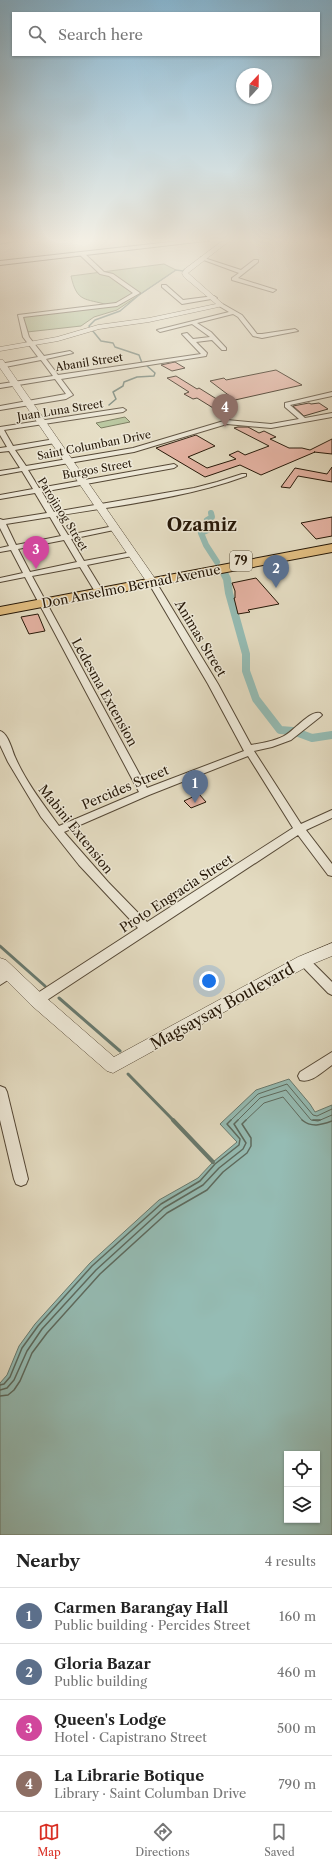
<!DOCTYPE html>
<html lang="en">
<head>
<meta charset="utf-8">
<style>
	:root { --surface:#fff; --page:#f6f6f6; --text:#222; --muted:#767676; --line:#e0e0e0; --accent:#d93025 }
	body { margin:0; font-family:"Libre Caslon Text",serif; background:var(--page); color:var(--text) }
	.controls { position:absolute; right:12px; bottom:12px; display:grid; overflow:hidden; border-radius:0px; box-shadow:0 1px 3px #0004 }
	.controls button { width:36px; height:36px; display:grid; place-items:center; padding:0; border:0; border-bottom:1px solid var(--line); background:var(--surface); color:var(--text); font:20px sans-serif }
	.compass { position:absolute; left:236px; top:68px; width:36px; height:36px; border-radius:50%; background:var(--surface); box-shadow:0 1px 3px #0004; rotate:22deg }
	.you { position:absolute; left:209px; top:981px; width:14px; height:14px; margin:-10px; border:3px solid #fff; border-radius:50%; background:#1a73e8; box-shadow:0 0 0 6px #1a73e833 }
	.badge { display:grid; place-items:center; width:26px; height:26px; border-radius:50%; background:var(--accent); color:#fff; font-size:13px; font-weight:700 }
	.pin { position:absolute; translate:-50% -33px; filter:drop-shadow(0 1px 2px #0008) }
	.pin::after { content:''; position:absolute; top:21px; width:14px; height:12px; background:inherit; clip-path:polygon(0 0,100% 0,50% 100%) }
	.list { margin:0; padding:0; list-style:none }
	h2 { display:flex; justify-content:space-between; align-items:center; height:52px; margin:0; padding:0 16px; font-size:17px }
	h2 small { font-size:13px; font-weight:400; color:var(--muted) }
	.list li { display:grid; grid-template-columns:26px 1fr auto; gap:12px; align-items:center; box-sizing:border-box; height:56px; padding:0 16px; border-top:1px solid var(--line) }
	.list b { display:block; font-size:15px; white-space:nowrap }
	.list p { margin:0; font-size:13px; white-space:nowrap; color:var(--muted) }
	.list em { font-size:13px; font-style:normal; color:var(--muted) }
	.icon { flex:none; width:22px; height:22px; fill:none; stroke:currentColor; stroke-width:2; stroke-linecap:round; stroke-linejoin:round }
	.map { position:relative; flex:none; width:332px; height:1535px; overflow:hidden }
	.search { position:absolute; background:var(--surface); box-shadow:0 1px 3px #0004; left:12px; right:12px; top:12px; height:44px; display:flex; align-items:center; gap:10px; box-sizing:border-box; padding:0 14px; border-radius:0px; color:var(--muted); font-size:15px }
	.sheet { height:276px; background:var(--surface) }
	nav { display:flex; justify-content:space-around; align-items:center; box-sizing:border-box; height:56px; border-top:1px solid var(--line); background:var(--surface); font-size:11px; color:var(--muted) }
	nav a { display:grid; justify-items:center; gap:2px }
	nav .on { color:var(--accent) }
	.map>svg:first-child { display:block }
	.green { fill:#b1c196; stroke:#6b6c4e }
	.water { fill:#95bcb4; stroke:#687a6f; fill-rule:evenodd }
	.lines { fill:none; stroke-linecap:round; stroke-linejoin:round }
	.shore-far1 { stroke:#5d6a5e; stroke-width:1 }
	.shore { stroke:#5d6a5e; stroke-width:1.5 }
	.stream-far2 { stroke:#687a6f; stroke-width:1.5 }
	.stream-far1 { stroke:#687a6f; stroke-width:3 }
	.stream { stroke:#687a6f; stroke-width:4 }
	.canal-far1 { stroke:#95bcb4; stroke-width:6 }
	.canal { stroke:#95bcb4; stroke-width:8 }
	.building { fill:#e4b2a2; stroke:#251707 }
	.minor-casing { stroke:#554836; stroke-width:2 }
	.tertiary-casing { stroke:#554836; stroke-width:1 }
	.secondary-casing { stroke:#251707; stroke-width:2 }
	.primary-casing { stroke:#251707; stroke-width:2 }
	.minor { fill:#ede8d7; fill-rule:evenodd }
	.tertiary { fill:#ede8d7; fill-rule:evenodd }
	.secondary { fill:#ede8d7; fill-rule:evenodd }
	.primary { fill:#e2be81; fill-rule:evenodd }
	.labels { text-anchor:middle; stroke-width:3; stroke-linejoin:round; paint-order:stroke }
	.far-street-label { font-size:11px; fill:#251707; stroke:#ede8d7 }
	.shield { fill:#ede8d7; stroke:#615645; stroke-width:1 }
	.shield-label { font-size:12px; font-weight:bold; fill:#251707 }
	.street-label { font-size:13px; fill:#251707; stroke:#ede8d7 }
	.near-street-label { font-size:16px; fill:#251707; stroke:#ede8d7 }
	.far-town-label { font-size:18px; font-weight:bold; fill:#251707; stroke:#ede8d7 }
</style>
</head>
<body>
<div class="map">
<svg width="332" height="1535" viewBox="0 0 332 1535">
	<rect width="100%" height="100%" fill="#e4dcc2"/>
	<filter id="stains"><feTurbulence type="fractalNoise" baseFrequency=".005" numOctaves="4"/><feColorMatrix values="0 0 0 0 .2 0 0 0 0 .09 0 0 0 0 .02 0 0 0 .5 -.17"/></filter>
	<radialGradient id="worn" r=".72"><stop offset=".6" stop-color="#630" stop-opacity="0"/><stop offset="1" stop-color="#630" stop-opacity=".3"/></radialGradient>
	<g class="green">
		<path d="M164,264L176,270L117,310L94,317L81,326L27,332L22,317L108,305C85,298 77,303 71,276Z"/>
		<polygon points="125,417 130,422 101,428 96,423"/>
	</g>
	<path class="water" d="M289,1079L310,1104L315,1112L332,1105V1535H0V1383L7,1375L19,1346L35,1324L90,1263L159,1200L198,1178L213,1162L237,1142L220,1124L256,1090ZM287,1454H317V1520H287Z"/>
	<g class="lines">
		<g class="shore-far1">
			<polyline points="230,1121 258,1094 287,1084 313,1115 317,1116 332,1109"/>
			<polyline points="237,1121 260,1098 286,1090 311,1120 318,1121 332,1115"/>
			<polyline points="245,1121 264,1103 283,1097 303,1121"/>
		</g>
		<g class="shore">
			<path d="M302,1120C312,1128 321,1125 332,1121"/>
			<polyline points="313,1120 320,1120"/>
			<polyline points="0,1385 4,1384 10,1377 22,1348 38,1326 92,1266 161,1204 200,1181 215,1164 239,1145 240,1139 227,1124 231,1120"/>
			<polyline points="0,1390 7,1388 14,1380 27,1351 42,1329 96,1270 164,1208 203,1185 219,1168 243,1149 246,1143 234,1124 238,1120"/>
			<polyline points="0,1396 8,1395 14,1390 20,1381 32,1353 47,1333 100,1274 167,1213 207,1190 223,1172 247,1153 251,1146 251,1138 242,1124 246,1120"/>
		</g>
		<g class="stream-far2">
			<polyline points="0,244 31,239"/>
			<polyline points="90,328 89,326 95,320 120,311 139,295 176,270 183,271 185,269"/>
			<polyline points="92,330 101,341 113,343 115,347 139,355 142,363"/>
			<polyline points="109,405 116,399 113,392 123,386 124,382 137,377 154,376 155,373 145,364"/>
		</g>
		<g class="stream-far1">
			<polyline points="0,946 45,986"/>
			<polyline points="59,998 120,1051"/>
			<polyline points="128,1074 174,1121"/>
		</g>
		<polyline class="stream" points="173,1120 213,1162"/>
		<polyline class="canal-far1" points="211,513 212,517 207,520 215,527 201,533 206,545 217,562"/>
		<polyline class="canal" points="223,571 227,579 229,593 246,654 246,671 256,699 280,730 293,731 312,738 332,735"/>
	</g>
	<g class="building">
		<polygon points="175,362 185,368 172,371 161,365"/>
		<polygon points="276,370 302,385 235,400 210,381 224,378 226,380"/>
		<polygon points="176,376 197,389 199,388 231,408 218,411 197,398 193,399 184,394 189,392 167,378"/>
		<polygon points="309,403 311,404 319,403 328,409 304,416 293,406"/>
		<polygon points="238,427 248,427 259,433 264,431 276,437 270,439 289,448 302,448 310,450 332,439 332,454 314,452 315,452 261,475 240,465 205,477 156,448 196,435 215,446 188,457 207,468 236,459 229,455 238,451 245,455 269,446 234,428"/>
		<polygon points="332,467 332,482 298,476 290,488 281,487 295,468 327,474"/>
		<polygon points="332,517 332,536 316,539 301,523"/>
		<polygon points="256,578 279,604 248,610 250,612 238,614 234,598 235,598 235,591 232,583"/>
		<polygon points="38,614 45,631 29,634 21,617"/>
		<polygon points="199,794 206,802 191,808 184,801"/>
	</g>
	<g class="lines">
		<defs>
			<g id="minor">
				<polygon points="80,253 84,253 104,272 113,274 140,293 117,306 23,317 29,337 44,356 70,351 73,353 46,359 58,375 201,354 182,334 187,333 193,339 210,337 192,324 160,332 157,330 229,312 219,306 218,305 221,303 242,315 257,334 262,334 295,329 298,331 262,338 253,336 238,317 233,314 197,323 211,332 226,348 226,350 222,350 212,340 196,342 207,353 206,356 61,379 73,395 66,399 0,410 0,406 66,394 55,379 0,388 0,384 53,376 41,360 0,368 0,364 38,357 23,337 18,315 116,303 133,293 109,276 100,274 80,255"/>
				<polygon points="201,257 241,270 254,260 258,260 258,262 238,278 276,290 273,292 232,280 232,278 239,273 201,259"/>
				<polygon points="162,285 166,285 183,300 214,296 217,298 182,304 162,287"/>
				<path d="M332,392V396L290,405L305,418L332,413V417L271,428L227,424L134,452L28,470L39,488L174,464L177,466L174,468L42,492L54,512L194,488L217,482L242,474H246V476C186,498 120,505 56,516L68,535L114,526L118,528L114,530L71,539L84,561L132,552L136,554L132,556L87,565L101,588L97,590H94L80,567L32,576L147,788L244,751L208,684L148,582L152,580L156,582L218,684L251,745C262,743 275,741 284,736C294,731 310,710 320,713L322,715L320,717L291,740L272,747L254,751L301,824L332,810V818L306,830L332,864V876L328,875L298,835L41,1004L37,1005L33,1004L31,1000L33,996L138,928L79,865L41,817L8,762L0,745V731C8,733 12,750 15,757C26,782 43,804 59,826L139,792L25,577L0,582V578L23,573L11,550L0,552V548L9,546L0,528V519L3,520L47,513L35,493L0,499V495L33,489L22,471L0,475V471L20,468L9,451L0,452V448L7,447L0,435V427L123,408L126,410L123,412L4,430L13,446L55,439L58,441L55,443L15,450L26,466L133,448L227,420L271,424L299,419L285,407V403ZM50,517L61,536L16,545L6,524ZM64,540L77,562L30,572L18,549ZM248,756L293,828L147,922L108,882L64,832L149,795Z"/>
				<polygon points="304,956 308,958 332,982 332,995 328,993 300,964 298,961 300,958"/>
				<polygon points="10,968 14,970 16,973 14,976 0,985 0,974"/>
				<path d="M332,1052V1065C323,1071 311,1084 300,1080L298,1076L300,1072Z"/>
				<polygon points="0,1086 5,1088 7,1092 28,1179 26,1184 21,1186 16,1184 14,1179 0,1120"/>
			</g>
			<g id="tertiary">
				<polygon points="225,239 232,239 188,273 223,304 223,306 149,322 99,329 58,341 0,351 0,347 57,337 98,325 149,318 216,304 184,277 182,273 185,269"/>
				<polygon points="0,360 3,360 156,580 157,582 156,584 148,584 0,368"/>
				<polygon points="332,943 332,956 310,965 113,1073 107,1071 31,1005 0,974 0,958 6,960 43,995 114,1057 298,957"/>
			</g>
			<polygon id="secondary" points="197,239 222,239 0,265 0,261"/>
			<polygon id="primary" points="332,544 332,552 0,615 0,607"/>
		</defs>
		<use href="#minor" class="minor-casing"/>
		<use href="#tertiary" class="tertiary-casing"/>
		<use href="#secondary" class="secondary-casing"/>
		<use href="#primary" class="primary-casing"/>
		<use href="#minor" class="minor"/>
		<use href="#tertiary" class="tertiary"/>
		<use href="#secondary" class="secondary"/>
		<use href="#primary" class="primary"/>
	</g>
	<linearGradient id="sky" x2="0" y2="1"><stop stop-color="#87b7d3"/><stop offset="0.53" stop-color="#f3efe4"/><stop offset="1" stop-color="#f3efe4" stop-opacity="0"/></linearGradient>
	<rect width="332" height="454" fill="url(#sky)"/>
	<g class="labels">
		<g class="far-street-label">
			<text transform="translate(89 362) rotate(-9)" y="4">Abanil Street</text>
			<text transform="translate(60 410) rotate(-9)" y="4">Juan Luna Street</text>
			<text transform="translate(94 445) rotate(-11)" y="4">Saint Columban Drive</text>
			<text transform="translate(97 469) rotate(-10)" y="4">Burgos Street</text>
			<text transform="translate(63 514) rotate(58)" y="4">Parojinog Street</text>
		</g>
		<rect class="shield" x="230" y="551" width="22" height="20" rx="3"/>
		<g class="shield-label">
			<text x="241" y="565">79</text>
		</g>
		<g class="street-label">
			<text transform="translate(131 586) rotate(-11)" y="5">Don Anselmo Bernad Avenue</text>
			<text transform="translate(201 638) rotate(59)" y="5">Animas Street</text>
			<text transform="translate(105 692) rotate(61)" y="5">Ledesma Extension</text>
			<text transform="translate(125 787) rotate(-23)" y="5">Percides Street</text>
			<text transform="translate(76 829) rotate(51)" y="5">Mabini Extension</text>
			<text transform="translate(176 893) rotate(-33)" y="5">Proto Engracia Street</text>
		</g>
		<g class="near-street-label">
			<text transform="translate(222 1006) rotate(-29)" y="6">Magsaysay Boulevard</text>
		</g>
		<g class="far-town-label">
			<text x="202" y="531">Ozamiz</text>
		</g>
	</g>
	<rect width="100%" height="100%" filter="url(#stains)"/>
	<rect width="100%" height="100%" fill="url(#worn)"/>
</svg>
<div class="controls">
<button><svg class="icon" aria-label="locate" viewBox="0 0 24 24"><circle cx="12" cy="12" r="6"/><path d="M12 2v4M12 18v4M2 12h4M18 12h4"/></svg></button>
<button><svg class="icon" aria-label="layers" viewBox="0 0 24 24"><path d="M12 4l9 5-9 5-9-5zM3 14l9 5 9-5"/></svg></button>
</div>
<svg class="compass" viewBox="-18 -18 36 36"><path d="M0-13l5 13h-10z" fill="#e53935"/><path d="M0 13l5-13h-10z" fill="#767676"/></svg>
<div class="you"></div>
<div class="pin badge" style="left:195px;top:803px;background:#5c6f8a">1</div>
<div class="pin badge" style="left:276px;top:588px;background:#5c6f8a">2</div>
<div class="pin badge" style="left:36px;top:569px;background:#d1479c">3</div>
<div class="pin badge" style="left:225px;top:427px;background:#8d6e63">4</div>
<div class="search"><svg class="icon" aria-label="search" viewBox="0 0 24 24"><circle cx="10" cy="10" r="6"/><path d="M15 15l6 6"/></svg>Search here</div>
</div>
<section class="sheet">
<h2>Nearby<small>4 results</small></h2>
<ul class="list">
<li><span class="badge" style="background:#5c6f8a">1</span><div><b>Carmen Barangay Hall</b><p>Public building · Percides Street</p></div><em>160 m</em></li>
<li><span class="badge" style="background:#5c6f8a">2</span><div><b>Gloria Bazar</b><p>Public building</p></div><em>460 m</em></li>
<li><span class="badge" style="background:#d1479c">3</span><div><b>Queen's Lodge</b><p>Hotel · Capistrano Street</p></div><em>500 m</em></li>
<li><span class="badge" style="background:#8d6e63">4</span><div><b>La Librarie Botique</b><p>Library · Saint Columban Drive</p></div><em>790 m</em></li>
</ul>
</section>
<nav>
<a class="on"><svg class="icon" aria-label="map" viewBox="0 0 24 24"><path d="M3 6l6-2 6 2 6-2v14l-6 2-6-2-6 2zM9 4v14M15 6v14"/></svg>Map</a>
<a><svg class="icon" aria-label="directions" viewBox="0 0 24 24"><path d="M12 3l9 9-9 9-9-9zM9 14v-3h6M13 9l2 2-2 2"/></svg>Directions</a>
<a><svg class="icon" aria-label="saved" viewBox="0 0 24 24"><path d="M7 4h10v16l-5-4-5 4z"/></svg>Saved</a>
</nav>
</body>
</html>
